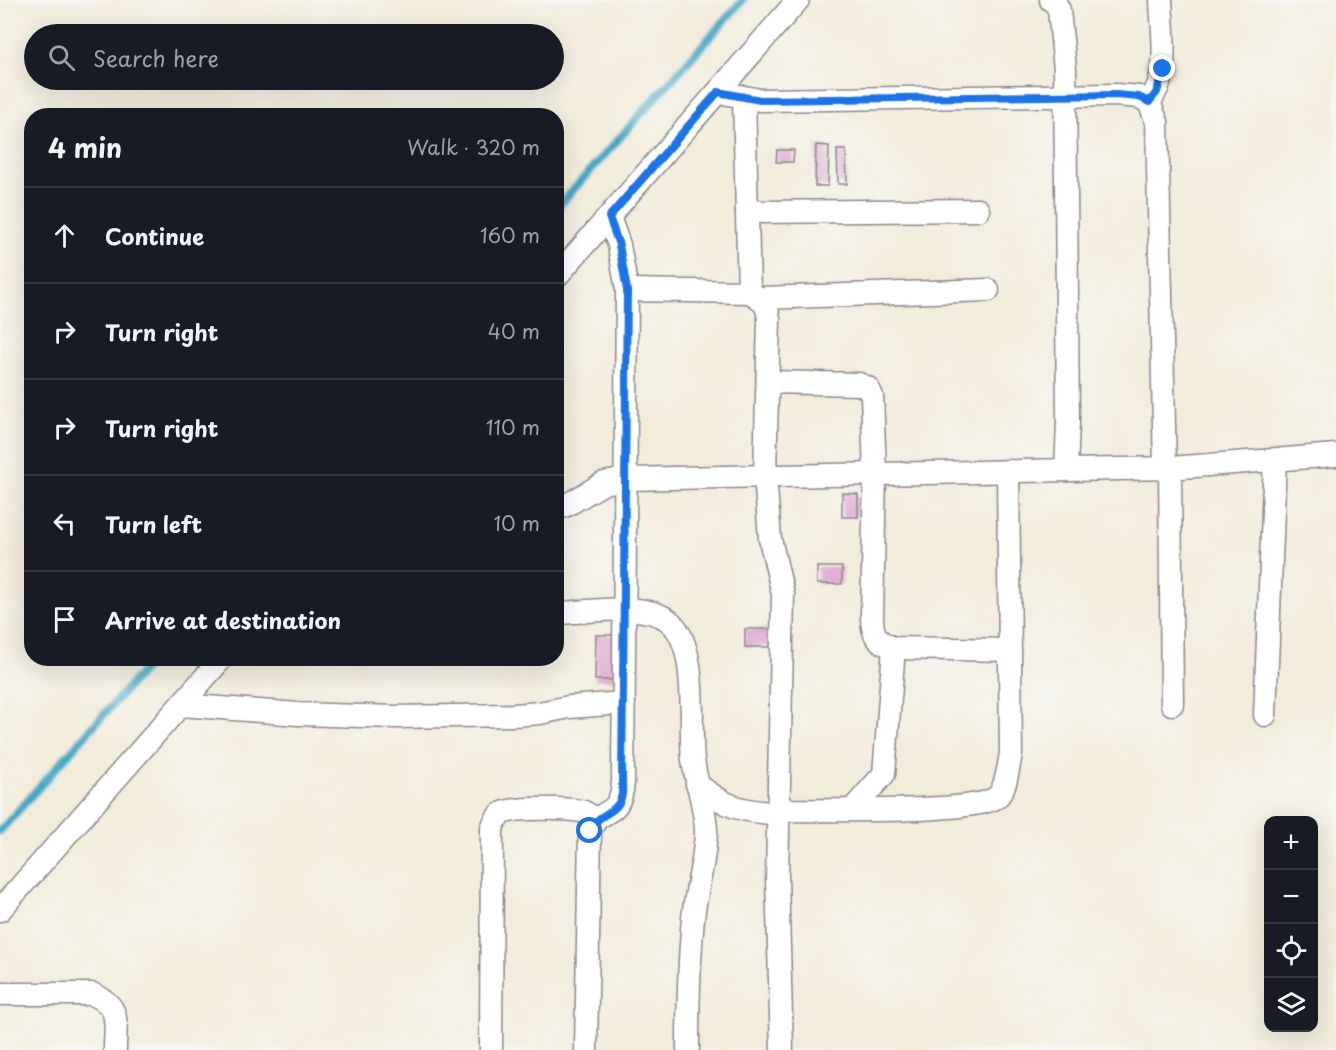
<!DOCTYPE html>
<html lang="en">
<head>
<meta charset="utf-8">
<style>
	:root { --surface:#171b24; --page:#242831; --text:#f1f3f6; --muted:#9ea1a6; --line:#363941 }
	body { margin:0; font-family:"Playpen Sans",sans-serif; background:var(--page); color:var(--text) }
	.controls { position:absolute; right:18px; bottom:18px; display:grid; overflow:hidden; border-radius:12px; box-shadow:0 6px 24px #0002 }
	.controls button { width:54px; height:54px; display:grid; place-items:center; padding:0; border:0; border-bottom:2px solid var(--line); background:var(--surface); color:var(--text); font:30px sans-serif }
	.stop { position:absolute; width:18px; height:18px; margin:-14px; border:4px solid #1a73e8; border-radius:50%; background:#fff }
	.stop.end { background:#1a73e8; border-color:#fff; box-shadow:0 2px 6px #0008 }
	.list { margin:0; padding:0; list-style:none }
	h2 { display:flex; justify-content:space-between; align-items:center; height:78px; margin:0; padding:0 24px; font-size:26px }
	h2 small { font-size:20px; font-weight:400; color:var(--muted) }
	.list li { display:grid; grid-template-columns:39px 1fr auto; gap:18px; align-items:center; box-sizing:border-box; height:96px; padding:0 24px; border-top:2px solid var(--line) }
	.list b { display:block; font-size:22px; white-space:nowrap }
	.list em { font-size:20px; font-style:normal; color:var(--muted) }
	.icon { flex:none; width:33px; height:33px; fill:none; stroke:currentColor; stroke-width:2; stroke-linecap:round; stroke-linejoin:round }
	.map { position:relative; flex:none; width:1336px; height:1050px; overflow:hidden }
	.search { position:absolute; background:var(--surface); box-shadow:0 6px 24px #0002; left:24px; top:24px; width:540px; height:66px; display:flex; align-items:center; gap:15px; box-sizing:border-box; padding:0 21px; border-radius:33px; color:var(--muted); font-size:22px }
	.panel { position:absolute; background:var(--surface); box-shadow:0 6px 24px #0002; left:24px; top:108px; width:540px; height:558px; border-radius:24px }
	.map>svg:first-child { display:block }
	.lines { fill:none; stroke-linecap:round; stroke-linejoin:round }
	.stream { stroke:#45a8c5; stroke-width:8 }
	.building { fill:#dca6cf }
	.minor-casing { stroke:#8a878b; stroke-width:25 }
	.minor { stroke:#fff; stroke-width:22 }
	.route { stroke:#1a73e8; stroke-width:8 }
</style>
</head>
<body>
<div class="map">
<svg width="1336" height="1050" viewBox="0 0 1336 1050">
	<rect width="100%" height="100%" fill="#f6f6f2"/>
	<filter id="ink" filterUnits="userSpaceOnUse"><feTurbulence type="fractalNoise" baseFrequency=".0167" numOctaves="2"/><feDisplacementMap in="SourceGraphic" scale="12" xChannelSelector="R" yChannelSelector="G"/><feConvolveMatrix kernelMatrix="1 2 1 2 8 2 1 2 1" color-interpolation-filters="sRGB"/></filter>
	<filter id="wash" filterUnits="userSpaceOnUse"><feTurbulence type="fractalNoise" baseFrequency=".008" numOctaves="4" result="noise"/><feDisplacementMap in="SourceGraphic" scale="24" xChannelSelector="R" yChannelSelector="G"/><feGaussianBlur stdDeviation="1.35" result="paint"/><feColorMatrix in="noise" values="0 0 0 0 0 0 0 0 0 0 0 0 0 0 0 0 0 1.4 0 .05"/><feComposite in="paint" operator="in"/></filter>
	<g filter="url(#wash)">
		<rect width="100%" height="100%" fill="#f2ecdb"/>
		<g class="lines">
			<g class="stream">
				<polyline points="556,209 743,0"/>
				<polyline points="0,831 154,658"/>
			</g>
		</g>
		<g id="blocks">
			<g class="building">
				<polygon points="816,145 829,146 828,186 815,186"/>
				<polygon points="777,150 794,150 793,162 776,162"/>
				<polygon points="837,150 846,150 847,184 838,184"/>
				<polygon points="842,493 858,494 858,517 842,517"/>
				<rect x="817" y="567" width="25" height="17"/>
				<rect x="745" y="629" width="35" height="18"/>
				<polygon points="596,635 621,635 620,680 595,680"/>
			</g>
		</g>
	</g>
	<g filter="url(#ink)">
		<use href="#blocks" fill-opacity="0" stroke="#8a878b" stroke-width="1.5"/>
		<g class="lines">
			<defs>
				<g id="minor">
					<polyline points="1051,0 1056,4 1059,10 1065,69 1068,423 1066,470"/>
					<polyline points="718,92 760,100 1116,95 1139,97 1149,102 1157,122 1165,468"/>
					<polyline points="744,99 749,292"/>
					<path d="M1149,102C1171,74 1162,33 1161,0"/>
					<polyline points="747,212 978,210"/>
					<polyline points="556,277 798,0"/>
					<path d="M627,290L749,292C763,299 767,304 769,319L765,475L770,539L783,594L777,878L782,1050"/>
					<polyline points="762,298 988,290"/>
					<path d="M768,382L859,384L868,388L872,396L875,473L872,617C872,635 877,642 894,648L1010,650"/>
					<polyline points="1170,468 1172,704"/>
					<polyline points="556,509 567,505 604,483 626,479 1170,468 1336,455"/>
					<path d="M556,613C588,613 642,601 668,620C700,644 689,723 693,760C696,783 706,809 706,832C705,861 696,889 693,918C689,962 688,1006 688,1050"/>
					<polyline points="181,705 298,714 395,717 513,715 540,713 569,707 624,703"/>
					<polyline points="1265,715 1275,459"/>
					<path d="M697,784C727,808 739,810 777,814"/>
					<polyline points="853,809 884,774 894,648"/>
					<path d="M778,810C813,810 976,814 997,797C1007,787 1008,767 1011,754L1008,471"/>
					<polyline points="0,910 222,658"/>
					<path d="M0,994H92C122,1006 115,1023 115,1050"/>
					<path d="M491,1050L492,828C495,822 497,815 503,813C515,807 571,808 584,812C588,814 592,817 596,819"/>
					<path d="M586,1050L590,831C598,805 620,822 623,782L627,290L619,245L609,217"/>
				</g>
			</defs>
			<use href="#minor" class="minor-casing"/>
			<use href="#minor" class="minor"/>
		</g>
	</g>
	<g class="lines" filter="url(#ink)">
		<path class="route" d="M590,831C595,814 617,814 621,798C623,793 622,787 622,782L627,290L619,245L609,217L718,92L760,100L1116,95L1139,97L1149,102L1157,92L1163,69"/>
	</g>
</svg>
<div class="controls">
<button>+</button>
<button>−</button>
<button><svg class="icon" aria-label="locate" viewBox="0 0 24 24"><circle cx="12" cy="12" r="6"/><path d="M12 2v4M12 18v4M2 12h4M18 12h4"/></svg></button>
<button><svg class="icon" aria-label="layers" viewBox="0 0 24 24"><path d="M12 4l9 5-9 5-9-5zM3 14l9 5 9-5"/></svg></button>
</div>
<div class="stop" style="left:590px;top:831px"></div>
<div class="stop end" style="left:1163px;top:69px"></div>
<div class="search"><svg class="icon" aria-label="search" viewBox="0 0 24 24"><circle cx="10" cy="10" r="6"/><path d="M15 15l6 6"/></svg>Search here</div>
<section class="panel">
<h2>4 min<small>Walk · 320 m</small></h2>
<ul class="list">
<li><svg class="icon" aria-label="ahead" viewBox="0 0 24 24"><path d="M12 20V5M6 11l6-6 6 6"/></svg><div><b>Continue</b></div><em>160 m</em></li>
<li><svg class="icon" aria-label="right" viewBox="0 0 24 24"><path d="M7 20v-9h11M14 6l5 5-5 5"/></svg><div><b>Turn right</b></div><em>40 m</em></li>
<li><svg class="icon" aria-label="right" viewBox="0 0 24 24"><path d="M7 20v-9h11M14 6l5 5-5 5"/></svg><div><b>Turn right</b></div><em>110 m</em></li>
<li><svg class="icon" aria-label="left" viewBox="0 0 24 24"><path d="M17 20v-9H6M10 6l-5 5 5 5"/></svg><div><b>Turn left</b></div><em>10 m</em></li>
<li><svg class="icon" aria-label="arrive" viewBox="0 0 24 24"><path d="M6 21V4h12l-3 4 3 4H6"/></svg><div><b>Arrive at destination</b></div></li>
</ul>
</section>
</div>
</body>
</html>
